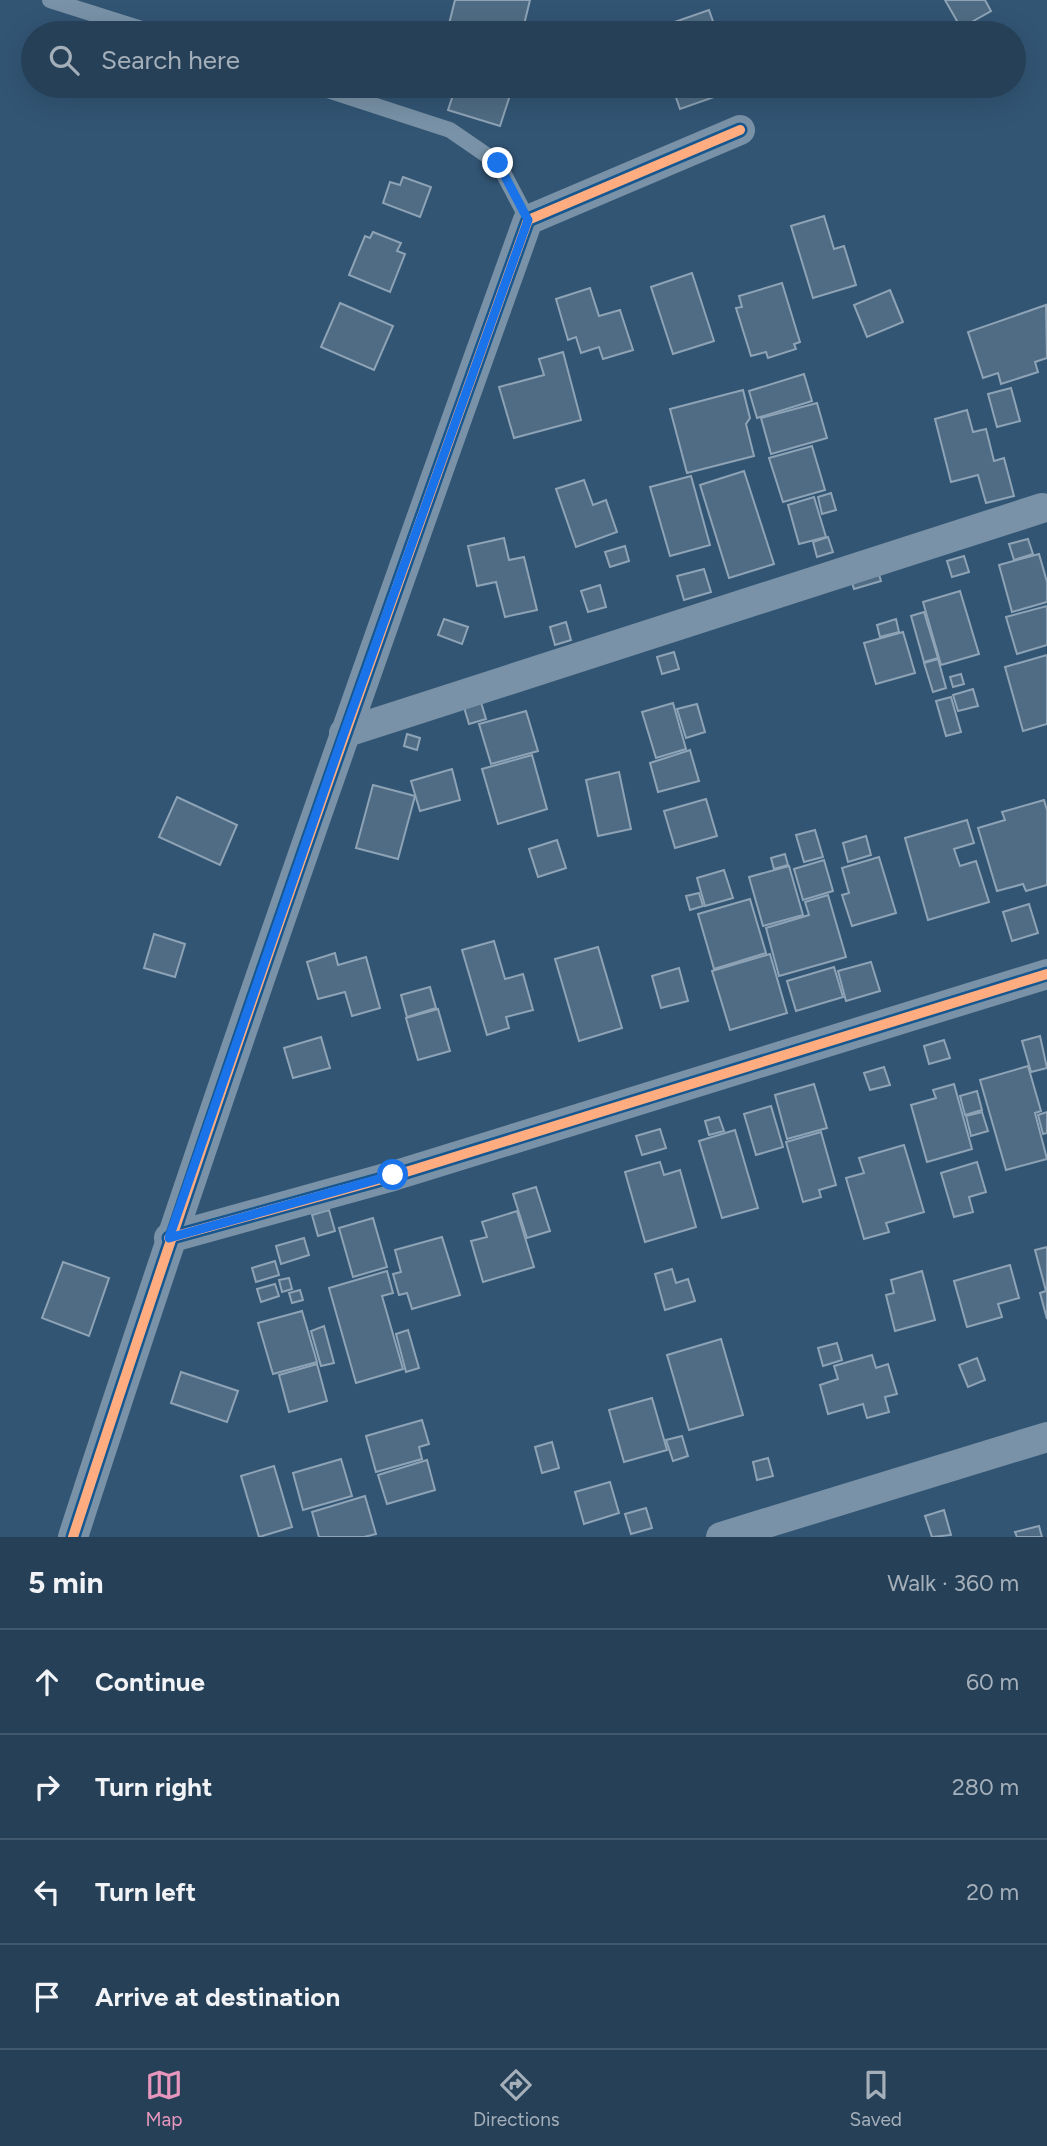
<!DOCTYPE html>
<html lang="en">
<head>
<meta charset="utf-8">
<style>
	:root { --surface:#264057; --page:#2e475d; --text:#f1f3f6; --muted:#a4afba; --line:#42596d; --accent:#e797bd }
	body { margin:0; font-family:Figtree,sans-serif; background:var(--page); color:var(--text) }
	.stop { position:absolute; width:21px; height:21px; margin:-16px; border:5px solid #1a73e8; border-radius:50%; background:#fff }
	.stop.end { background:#1a73e8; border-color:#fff; box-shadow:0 2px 7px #0008 }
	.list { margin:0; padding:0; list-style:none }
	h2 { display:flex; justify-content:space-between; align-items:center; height:91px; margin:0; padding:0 28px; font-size:30px }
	h2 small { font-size:23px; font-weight:400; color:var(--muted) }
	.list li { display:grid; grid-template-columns:46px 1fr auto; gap:21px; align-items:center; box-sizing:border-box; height:105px; padding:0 28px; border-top:2px solid var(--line) }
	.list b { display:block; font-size:26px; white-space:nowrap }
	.list em { font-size:23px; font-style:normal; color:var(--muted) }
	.icon { flex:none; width:38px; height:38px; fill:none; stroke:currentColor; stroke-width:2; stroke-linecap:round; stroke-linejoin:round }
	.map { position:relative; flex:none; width:1047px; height:1537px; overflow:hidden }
	.search { position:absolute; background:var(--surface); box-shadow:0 7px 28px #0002; left:21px; right:21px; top:21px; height:77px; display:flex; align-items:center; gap:18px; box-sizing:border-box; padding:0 24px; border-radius:38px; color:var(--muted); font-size:26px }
	.sheet { height:511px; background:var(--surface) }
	nav { display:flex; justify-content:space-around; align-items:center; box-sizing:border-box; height:98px; border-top:2px solid var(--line); background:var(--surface); font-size:19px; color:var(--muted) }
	nav a { display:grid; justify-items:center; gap:4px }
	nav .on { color:var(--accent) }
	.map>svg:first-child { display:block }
	.building { fill:#4f6c84; stroke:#8ea3b5; stroke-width:2 }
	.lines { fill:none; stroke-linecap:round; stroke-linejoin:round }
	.service { stroke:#7992a7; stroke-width:16 }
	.minor { stroke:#7992a7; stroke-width:30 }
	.cycleway-casing { stroke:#165790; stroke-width:15 }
	.cycleway { stroke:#ffac80; stroke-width:10 }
	.route { stroke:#1a73e8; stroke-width:9 }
</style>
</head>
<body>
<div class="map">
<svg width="1047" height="1537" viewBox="0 0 1047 1537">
	<rect width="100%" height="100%" fill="#325574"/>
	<g class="building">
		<polygon points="455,0 530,0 522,33 454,33 447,32"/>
		<polygon points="945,0 985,0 991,11 961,28"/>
		<polygon points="709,10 717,33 643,33"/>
		<polygon points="456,86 513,86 500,126 448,110"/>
		<polygon points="672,86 717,86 720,95 680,109"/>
		<polygon points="403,177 431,187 420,217 383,203 390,182 400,185"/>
		<polygon points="824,216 834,249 844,246 856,285 813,298 791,226"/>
		<polygon points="373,232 401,243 397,251 405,254 390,292 349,275 365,236 370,238"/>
		<polygon points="692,273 714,341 673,354 651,287"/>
		<polygon points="782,283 800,342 794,344 796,349 768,358 766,352 751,356 736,308 742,307 739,296"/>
		<polygon points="590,288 599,316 620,310 633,350 603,359 599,347 581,353 576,337 568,340 556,299"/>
		<polygon points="890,290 903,322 867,337 854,305"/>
		<polygon points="340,303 393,326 374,370 321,347"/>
		<polygon points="1046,305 1047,358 1035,362 1038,372 1001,384 998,373 983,378 968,332"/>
		<polygon points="563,352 581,420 514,438 499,387 544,375 539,359"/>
		<polygon points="804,374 812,401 757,418 749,391"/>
		<polygon points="1011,388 1020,421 997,427 988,394"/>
		<polygon points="743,390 750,418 746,424 754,456 687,473 670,409"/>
		<polygon points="817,403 827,438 771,454 761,418"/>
		<polygon points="967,410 973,432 986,429 994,461 1004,458 1014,496 986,503 978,475 951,482 935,419"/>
		<polygon points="812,446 825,490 783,502 769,458"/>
		<polygon points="744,471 774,564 729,578 700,485"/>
		<polygon points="691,476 710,545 670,556 650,487"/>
		<polygon points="584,480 593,505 606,500 617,532 576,547 556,489"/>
		<polygon points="831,493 836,510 822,514 818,497"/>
		<polygon points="814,497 826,537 799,544 788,505"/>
		<polygon points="828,537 833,552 817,557 813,542"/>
		<polygon points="504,538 509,560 524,557 537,610 505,617 496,582 477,586 468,546"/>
		<polygon points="1028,539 1033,554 1014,560 1009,544"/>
		<polygon points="625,546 629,561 610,567 605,552"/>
		<polygon points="1039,554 1047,582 1047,602 1012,612 999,565"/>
		<polygon points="964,556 969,572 952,577 947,561"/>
		<polygon points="876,565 881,581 854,589 849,573"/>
		<polygon points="704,569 711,592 684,600 677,576"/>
		<polygon points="600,585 606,607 588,612 581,591"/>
		<polygon points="960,591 979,654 941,665 923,602"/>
		<polygon points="1047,606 1047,645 1017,654 1006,617"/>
		<polygon points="924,612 938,658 924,662 911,616"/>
		<polygon points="444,619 468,627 462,644 438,635"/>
		<polygon points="896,619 899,632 880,637 877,625"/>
		<polygon points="566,622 571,640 555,645 550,627"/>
		<polygon points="903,632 915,673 876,684 864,643"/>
		<polygon points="674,652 679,669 662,674 657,657"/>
		<polygon points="1047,655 1047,724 1023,731 1005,667"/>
		<polygon points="938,659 946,688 933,692 924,663"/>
		<polygon points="961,674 964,684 953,687 950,677"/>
		<polygon points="973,689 978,706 958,711 953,695"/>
		<polygon points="951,697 961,732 946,736 936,701"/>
		<polygon points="480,699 486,719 469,724 463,704"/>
		<polygon points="673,703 686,749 656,758 642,712"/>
		<polygon points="697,704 705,732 686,738 677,709"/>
		<polygon points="526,711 538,751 491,764 479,724"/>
		<polygon points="407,734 420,738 417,750 404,746"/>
		<polygon points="690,750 699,781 658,792 650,763"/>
		<polygon points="532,755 547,809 498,824 482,769"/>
		<polygon points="452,769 460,800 420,811 411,781"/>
		<polygon points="619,772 631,829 598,836 586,780"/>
		<polygon points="373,785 415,796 398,859 356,848"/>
		<polygon points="177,797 237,825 220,865 159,837"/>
		<polygon points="706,799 717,836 675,848 664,811"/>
		<polygon points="1044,800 1047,810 1047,885 1026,891 1023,884 997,891 978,828 1005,820 1002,812"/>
		<polygon points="967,820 974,843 954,849 960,866 976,861 989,902 928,920 905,838"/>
		<polygon points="815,830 823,857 804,862 796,835"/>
		<polygon points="866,836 871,855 848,862 843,843"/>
		<polygon points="557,840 566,868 538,877 529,849"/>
		<polygon points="785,854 788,865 774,869 771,858"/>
		<polygon points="879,857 896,913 852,926 842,895 849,893 842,868"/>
		<polygon points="824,860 833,891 803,900 794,869"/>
		<polygon points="789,866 803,915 763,926 749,877"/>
		<polygon points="724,870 733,898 705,906 697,878"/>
		<polygon points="699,893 703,906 690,910 686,896"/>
		<polygon points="828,895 846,957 779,976 766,928 809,915 805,902"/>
		<polygon points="750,899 766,953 714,969 698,914"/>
		<polygon points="1029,904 1038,933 1012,941 1003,912"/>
		<polygon points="154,934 185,944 175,977 144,968"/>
		<polygon points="494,941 505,979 523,974 533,1010 506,1017 509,1028 487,1035 462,950"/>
		<polygon points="598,947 622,1028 579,1041 555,959"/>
		<polygon points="335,953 338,965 366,957 380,1008 352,1016 345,992 318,999 307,962"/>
		<polygon points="770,954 787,1013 730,1030 712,971"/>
		<polygon points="871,962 880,991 846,1001 838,971"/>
		<polygon points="834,967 843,997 796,1011 787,981"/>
		<polygon points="679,968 688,1001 661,1008 652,976"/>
		<polygon points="430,987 436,1008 407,1017 401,995"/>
		<polygon points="438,1009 450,1051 418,1060 406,1018"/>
		<polygon points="1040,1036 1047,1068 1031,1072 1022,1041"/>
		<polygon points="321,1037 330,1068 293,1078 284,1048"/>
		<polygon points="944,1040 950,1058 929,1064 924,1046"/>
		<polygon points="1028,1066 1041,1111 1035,1113 1047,1159 1006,1170 980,1080"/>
		<polygon points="884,1067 890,1085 870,1090 864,1073"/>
		<polygon points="814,1084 827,1128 787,1139 775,1095"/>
		<polygon points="954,1084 972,1149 927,1162 911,1105 936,1098 933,1090"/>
		<polygon points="977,1091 982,1110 965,1115 960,1096"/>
		<polygon points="771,1106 783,1147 756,1155 744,1114"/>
		<polygon points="982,1112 988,1131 971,1136 966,1116"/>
		<polygon points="1047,1112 1047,1133 1043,1134 1038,1115"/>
		<polygon points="719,1117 724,1131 709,1135 705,1121"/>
		<polygon points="660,1129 666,1148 642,1155 636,1136"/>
		<polygon points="735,1130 758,1208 722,1218 699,1141"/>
		<polygon points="821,1132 836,1185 819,1190 821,1197 803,1202 786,1142"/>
		<polygon points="904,1145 924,1212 886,1223 889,1232 864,1239 846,1178 864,1173 859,1158"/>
		<polygon points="660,1162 664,1175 680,1170 696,1227 645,1242 625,1172"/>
		<polygon points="977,1162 986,1192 969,1197 973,1212 954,1217 941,1173"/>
		<polygon points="536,1187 550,1231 527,1238 513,1194"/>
		<polygon points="329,1210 335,1231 318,1236 312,1215"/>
		<polygon points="517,1211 534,1267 483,1282 471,1241 487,1237 482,1222"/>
		<polygon points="373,1218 387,1267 353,1277 339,1228"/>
		<polygon points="442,1237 460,1295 412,1309 407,1293 399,1295 393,1274 401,1272 395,1250"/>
		<polygon points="304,1238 309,1255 281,1264 276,1246"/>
		<polygon points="1047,1247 1047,1319 1040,1293 1046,1291 1035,1250"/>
		<polygon points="275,1261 279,1275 256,1282 252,1268"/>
		<polygon points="63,1262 109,1278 89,1336 42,1318"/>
		<polygon points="1010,1265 1019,1298 998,1304 1002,1317 967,1327 954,1281"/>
		<polygon points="672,1269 676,1283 688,1279 695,1301 665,1310 655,1274"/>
		<polygon points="387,1271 393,1293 382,1296 403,1369 356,1383 329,1288"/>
		<polygon points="922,1271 935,1320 895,1331 886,1295 894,1293 891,1280"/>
		<polygon points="289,1278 292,1289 282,1292 279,1280"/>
		<polygon points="275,1284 279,1296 261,1302 257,1289"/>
		<polygon points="300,1290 303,1300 292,1303 289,1293"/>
		<polygon points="302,1311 317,1362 273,1374 258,1323"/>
		<polygon points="324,1326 334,1363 321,1366 311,1331"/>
		<polygon points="408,1330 419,1368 406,1372 396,1334"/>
		<polygon points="721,1339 743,1415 689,1430 667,1355"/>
		<polygon points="837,1343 842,1360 823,1366 818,1348"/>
		<polygon points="872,1355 876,1368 888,1364 897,1394 885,1397 889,1412 867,1418 863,1404 828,1414 820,1385 838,1379 834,1366"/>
		<polygon points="977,1358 985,1380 968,1387 959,1365"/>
		<polygon points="317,1364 327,1401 289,1412 279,1375"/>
		<polygon points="181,1372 238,1391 227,1422 171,1403"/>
		<polygon points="652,1398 667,1450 624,1462 609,1410"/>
		<polygon points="422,1420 429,1444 419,1447 422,1459 376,1472 366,1436"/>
		<polygon points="682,1436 688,1456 673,1461 666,1440"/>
		<polygon points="552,1442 559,1468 542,1473 535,1447"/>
		<polygon points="768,1458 773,1476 757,1480 753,1462"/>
		<polygon points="341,1459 352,1496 303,1510 293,1473"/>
		<polygon points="427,1460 435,1490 387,1504 378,1475"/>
		<polygon points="274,1466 292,1527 259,1537 241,1476"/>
		<polygon points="610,1482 619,1513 584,1524 575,1492"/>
		<polygon points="365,1496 376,1534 364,1537 319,1537 312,1512"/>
		<polygon points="646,1508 652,1528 631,1534 625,1514"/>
		<polygon points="944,1510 951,1535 932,1537 925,1516"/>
		<polygon points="1039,1526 1042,1537 1017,1537 1015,1532"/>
	</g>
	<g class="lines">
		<g class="service">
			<polyline points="50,0 154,33"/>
			<polyline points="315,86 450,130 498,163 528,220"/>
		</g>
		<g class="minor">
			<polyline points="344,733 1042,508"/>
			<polyline points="169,1238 393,1176 1047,974"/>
			<path d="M73,1537C216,1095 371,657 528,220L740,130"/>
			<polyline points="721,1537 1047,1437"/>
		</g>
		<defs>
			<g id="cycleway">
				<polyline points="169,1238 393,1176 1047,974"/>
				<path d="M73,1537C216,1095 371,657 528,220L740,130"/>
			</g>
		</defs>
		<use href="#cycleway" class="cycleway-casing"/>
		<use href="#cycleway" class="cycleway"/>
	</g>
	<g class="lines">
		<polyline class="route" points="393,1175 169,1238 344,733 528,220 498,163"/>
	</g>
</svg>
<div class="stop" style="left:393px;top:1175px"></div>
<div class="stop end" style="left:498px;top:163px"></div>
<div class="search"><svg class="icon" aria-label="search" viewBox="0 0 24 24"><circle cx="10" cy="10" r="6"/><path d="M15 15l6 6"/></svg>Search here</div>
</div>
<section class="sheet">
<h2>5 min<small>Walk · 360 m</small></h2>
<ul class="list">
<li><svg class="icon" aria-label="ahead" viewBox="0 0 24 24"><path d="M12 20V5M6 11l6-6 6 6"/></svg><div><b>Continue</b></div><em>60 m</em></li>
<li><svg class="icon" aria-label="right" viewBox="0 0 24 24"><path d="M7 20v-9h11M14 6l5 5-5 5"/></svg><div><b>Turn right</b></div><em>280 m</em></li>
<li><svg class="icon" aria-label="left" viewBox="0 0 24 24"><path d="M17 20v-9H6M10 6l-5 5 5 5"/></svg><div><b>Turn left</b></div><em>20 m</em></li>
<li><svg class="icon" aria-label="arrive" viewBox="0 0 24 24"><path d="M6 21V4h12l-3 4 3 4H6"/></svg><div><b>Arrive at destination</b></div></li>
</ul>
</section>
<nav>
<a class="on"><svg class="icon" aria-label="map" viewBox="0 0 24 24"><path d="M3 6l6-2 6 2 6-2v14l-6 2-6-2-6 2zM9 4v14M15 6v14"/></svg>Map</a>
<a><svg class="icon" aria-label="directions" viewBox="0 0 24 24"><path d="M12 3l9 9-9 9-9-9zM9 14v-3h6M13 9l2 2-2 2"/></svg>Directions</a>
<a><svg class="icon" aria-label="saved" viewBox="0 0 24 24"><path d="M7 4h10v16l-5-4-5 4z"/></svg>Saved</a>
</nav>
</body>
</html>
